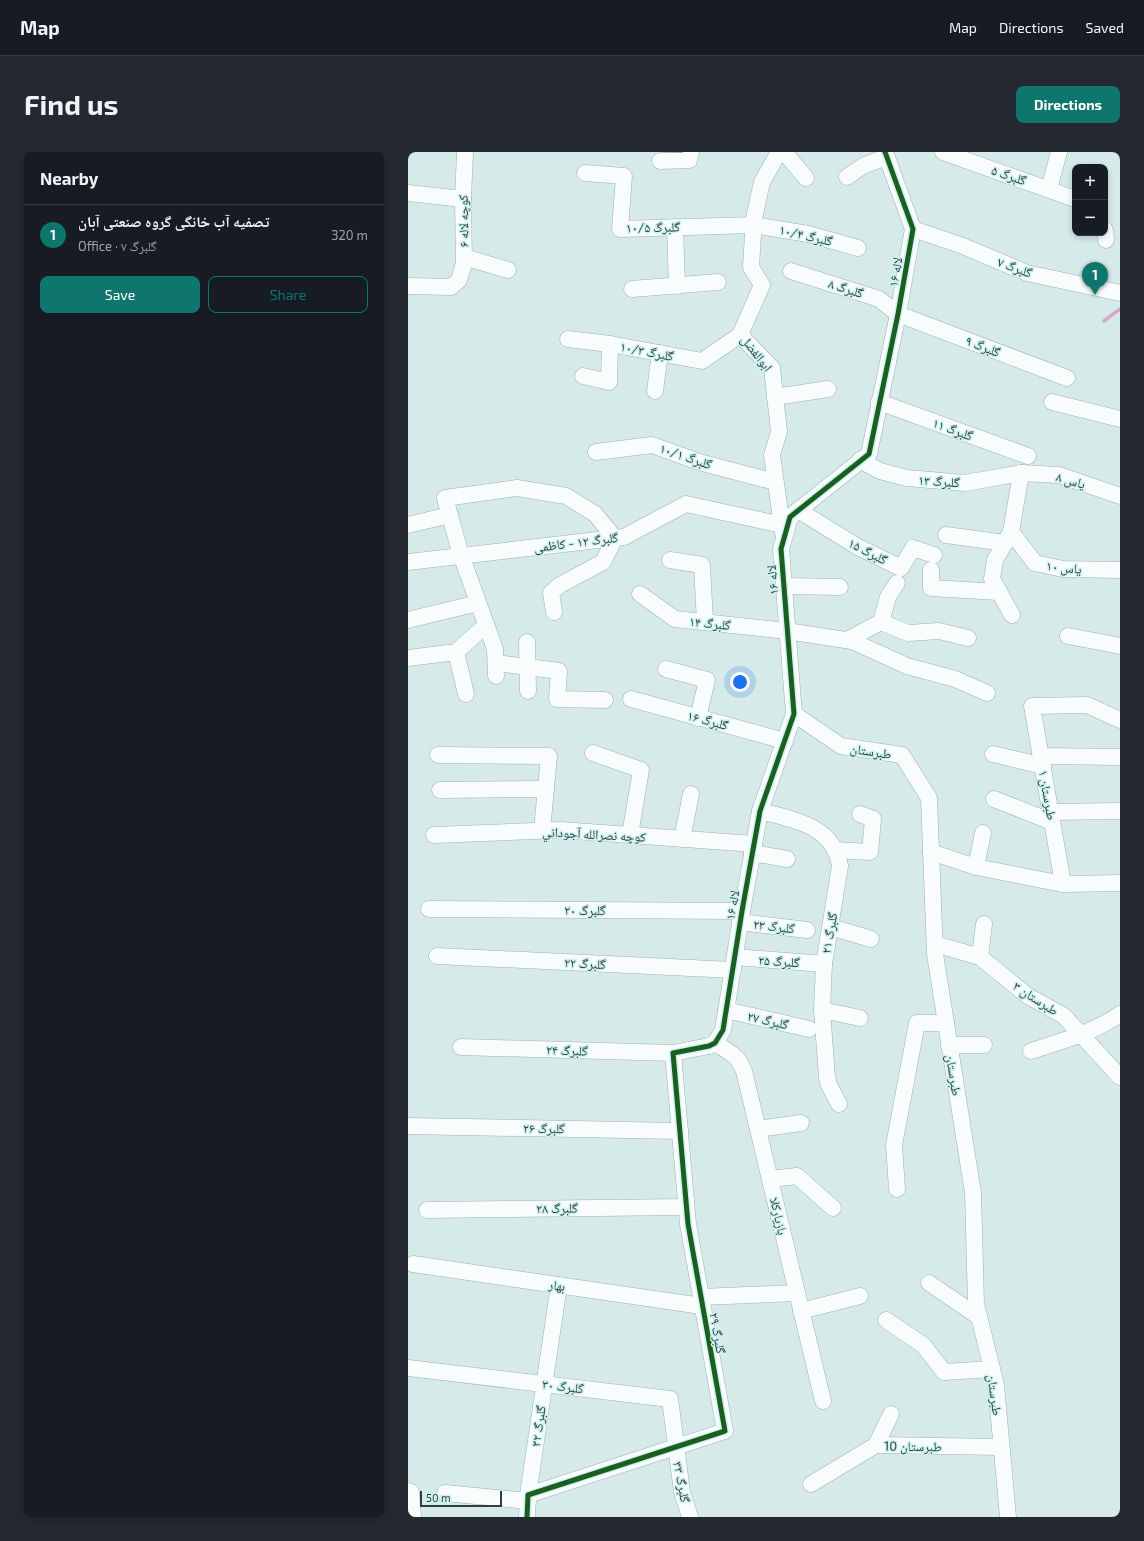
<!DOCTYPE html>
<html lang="en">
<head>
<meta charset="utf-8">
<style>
	:root { --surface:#171b24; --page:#242831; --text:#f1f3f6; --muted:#9ea1a6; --line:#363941; --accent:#0f766e }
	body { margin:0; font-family:"Exo 2","Noto Naskh Arabic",sans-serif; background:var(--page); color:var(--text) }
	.controls { position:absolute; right:12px; top:12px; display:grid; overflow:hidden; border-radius:8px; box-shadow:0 2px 6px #0003 }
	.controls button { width:36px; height:36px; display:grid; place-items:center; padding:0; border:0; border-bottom:1px solid var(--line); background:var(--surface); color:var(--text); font:20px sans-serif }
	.scale { position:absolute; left:12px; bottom:10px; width:82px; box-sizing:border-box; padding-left:4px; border:2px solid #303f3e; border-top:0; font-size:11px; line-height:14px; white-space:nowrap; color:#303f3e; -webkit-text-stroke:3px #cdf2f1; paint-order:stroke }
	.you { position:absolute; left:332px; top:530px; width:14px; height:14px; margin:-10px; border:3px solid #fff; border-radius:50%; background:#1a73e8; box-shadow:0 0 0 6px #1a73e833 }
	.badge { display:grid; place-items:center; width:26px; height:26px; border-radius:50%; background:var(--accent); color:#fff; font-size:13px; font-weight:700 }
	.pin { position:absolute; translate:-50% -33px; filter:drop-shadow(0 1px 2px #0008) }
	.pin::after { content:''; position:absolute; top:21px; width:14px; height:12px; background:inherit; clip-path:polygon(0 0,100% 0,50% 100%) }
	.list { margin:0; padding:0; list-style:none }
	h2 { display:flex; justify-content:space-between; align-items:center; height:52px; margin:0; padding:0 16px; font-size:17px }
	h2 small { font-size:13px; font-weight:400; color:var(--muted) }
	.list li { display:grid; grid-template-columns:26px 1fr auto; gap:12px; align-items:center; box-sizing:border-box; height:60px; padding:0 16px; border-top:1px solid var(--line) }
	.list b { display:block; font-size:15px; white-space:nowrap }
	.list p { margin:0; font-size:13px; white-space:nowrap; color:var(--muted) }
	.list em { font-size:13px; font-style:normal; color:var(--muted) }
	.actions { display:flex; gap:8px; padding:12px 16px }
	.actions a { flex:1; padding:9px 0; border:1px solid var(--accent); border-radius:8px; text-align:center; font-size:14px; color:var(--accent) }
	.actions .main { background:var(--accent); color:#fff }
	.map { position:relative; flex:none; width:712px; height:1365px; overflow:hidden; border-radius:8px }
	header { display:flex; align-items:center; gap:24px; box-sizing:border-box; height:56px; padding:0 20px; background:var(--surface); border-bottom:1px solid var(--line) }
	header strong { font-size:19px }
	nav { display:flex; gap:22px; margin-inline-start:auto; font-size:14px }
	.intro { display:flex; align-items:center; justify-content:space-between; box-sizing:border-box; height:96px; padding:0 24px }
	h1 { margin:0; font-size:28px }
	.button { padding:10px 18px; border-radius:8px; background:var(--accent); color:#fff; font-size:14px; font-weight:700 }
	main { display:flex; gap:24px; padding:0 24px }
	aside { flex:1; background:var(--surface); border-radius:8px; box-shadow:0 2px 6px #0003 }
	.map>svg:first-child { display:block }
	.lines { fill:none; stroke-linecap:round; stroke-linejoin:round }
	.stream { stroke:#dba7c8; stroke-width:3.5 }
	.minor-casing { stroke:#a0b0af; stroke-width:17 }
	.minor { stroke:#f9fcfc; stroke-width:16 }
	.cycleway-casing { stroke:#cdf2f1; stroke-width:8 }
	.cycleway { stroke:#1b5e20; stroke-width:5 }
	.labels { text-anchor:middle; stroke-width:3; stroke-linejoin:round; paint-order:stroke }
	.street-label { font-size:13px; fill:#303f3e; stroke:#cdf2f1 }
</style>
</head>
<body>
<header>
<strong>Map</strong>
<nav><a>Map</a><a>Directions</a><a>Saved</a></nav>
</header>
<div class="intro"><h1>Find us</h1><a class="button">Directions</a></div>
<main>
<aside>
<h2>Nearby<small></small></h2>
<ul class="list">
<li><span class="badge">1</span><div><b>تصفیه آب خانگی گروه صنعتی آبان</b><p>Office · گلبرگ ۷</p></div><em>320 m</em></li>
</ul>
<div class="actions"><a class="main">Save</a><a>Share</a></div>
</aside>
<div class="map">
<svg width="712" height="1365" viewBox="0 0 712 1365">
	<rect width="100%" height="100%" fill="#d5eae9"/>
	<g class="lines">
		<polyline class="stream" points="696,169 712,157"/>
		<defs>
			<g id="minor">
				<polyline points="371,0 354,30 346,66 343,115 354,133 332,183 364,216 371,280 364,303 375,381"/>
				<polyline points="376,0 398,26"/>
				<polyline points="535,0 667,47"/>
				<polyline points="252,9 281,8 283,0"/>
				<polyline points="177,21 216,24 212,77 346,73 400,82 450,96"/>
				<polyline points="439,25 455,14 478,5"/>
				<polyline points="641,37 651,0"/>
				<polyline points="0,41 55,47"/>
				<polyline points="267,75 269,134"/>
				<polyline points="505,77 555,94 619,121 712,141"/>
				<polyline points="697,78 698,88"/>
				<polyline points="56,105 100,118"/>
				<polyline points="383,119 471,147 490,162 659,226"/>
				<polyline points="0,134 43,135 51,128 56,111 55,47 57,0"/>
				<polyline points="224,137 310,130"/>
				<polyline points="160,187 202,192"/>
				<polyline points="175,224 201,230 202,192 294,209 332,183"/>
				<polyline points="247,239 252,201"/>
				<polyline points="367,245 420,237"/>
				<polyline points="471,250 620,304"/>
				<polyline points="644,250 712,267"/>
				<polyline points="188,300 244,293 291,310 367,330"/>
				<polyline points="452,308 472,319 499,326 557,331 613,321 651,323 712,344"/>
				<polyline points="613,321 603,380 627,411 655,417 712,418"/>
				<polyline points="390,358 450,395 493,416 505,396 526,403"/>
				<polyline points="0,373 42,363"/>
				<polyline points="603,380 587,408 584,427 604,463"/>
				<polyline points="538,383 597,391"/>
				<polyline points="262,408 294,413 297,470"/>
				<polyline points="0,410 216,385 278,352 374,373"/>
				<polyline points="523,418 523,436 591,440"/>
				<polyline points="376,434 432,435"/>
				<polyline points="232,442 267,467 379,479 444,489 499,514 547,527 579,541"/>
				<polyline points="0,468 70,451"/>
				<polyline points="473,470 500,481 531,479 560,486"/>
				<polyline points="660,484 712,494"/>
				<polyline points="439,488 473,470 480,445 489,431"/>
				<polyline points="119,490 120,539"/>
				<polyline points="48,500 58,542"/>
				<polyline points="0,506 48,500 78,473"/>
				<polyline points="88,511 151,519 149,547 197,548"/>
				<polyline points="258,517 299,528 290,566"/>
				<polyline points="88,524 87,497 53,403 37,346 109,336 158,344 187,362 207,386 195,410 152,433 143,441 146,460"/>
				<polyline points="223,547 377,589"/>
				<polyline points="386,562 433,594 494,603 521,646 527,802 565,1041 568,1152 588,1233 600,1365"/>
				<polyline points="712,568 679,553 624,554 655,732 712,731"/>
				<polyline points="185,601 233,618 222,683"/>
				<polyline points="585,602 635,614"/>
				<polyline points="30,603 141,604 134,678"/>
				<polyline points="633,604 712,605"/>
				<polyline points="32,638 138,637"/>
				<polyline points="586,647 644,670"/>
				<path d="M352,659C385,668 426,673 432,714L416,812L414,858L419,925L421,933L431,952"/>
				<polyline points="643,660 712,659"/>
				<polyline points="26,683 153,678 346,692"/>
				<polyline points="274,687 283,642"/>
				<polyline points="427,698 462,700 465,667 452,662"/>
				<polyline points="523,700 568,715 655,732"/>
				<polyline points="344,701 379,707"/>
				<polyline points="568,715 575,681"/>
				<polyline points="21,757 334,759"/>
				<polyline points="332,770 399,778"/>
				<polyline points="423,775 463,787"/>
				<polyline points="527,792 572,805 620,844 656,864 712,925"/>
				<polyline points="29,804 325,818"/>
				<polyline points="327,805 416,812"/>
				<polyline points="572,805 576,772"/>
				<polyline points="318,858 401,877"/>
				<polyline points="414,858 452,866"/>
				<path d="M307,891C322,901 329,902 336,919L415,1249"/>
				<polyline points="541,893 576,893"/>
				<polyline points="53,895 265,901"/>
				<path d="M623,899C654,889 685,881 712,862"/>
				<polyline points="0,974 272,979"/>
				<polyline points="350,977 393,971"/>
				<polyline points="362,1027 389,1024 425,1056"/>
				<polyline points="489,1037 486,993 509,871 538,871"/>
				<polyline points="19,1058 278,1055"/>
				<polyline points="5,1112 294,1154"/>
				<polyline points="521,1131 571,1165"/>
				<polyline points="293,1145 389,1141"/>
				<polyline points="393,1159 452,1144"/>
				<polyline points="478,1168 515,1193 536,1220 584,1217"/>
				<polyline points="0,1216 262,1247 274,1340 282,1365"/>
				<polyline points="468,1293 483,1262"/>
				<polyline points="403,1332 468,1293 593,1295"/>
				<polyline points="0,1339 3,1340 5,1365"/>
				<polyline points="37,1341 120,1349"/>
				<polyline points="120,1343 151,1133"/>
				<polyline points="119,1365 120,1343 317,1279 280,1072 265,901 301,894 307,891 315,878 334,759 352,659 386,562 373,397 382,365 461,302 490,162 505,77 477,0"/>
			</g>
		</defs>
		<use href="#minor" class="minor-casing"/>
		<use href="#minor" class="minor"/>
		<defs>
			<polyline id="cycleway" points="119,1365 120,1343 317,1279 280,1072 265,901 301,894 307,891 315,878 334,759 352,659 386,562 373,397 382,365 461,302 490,162 505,77 477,0"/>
		</defs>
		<use href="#cycleway" class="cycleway-casing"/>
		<use href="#cycleway" class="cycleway"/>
	</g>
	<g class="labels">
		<g class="street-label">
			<text transform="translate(601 23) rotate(19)" y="5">گلبرگ ۵</text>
			<text transform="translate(55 69) rotate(-91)" y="5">کوچه لاله ۶</text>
			<text transform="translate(245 75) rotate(-1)" y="5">گلبرگ ۱۰/۵</text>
			<text transform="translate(398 83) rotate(13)" y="5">گلبرگ ۱۰/۴</text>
			<text transform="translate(607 115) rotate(20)" y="5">گلبرگ ۷</text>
			<text transform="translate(487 120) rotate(-80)" y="5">لاله ۱۶</text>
			<text transform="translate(438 136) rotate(17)" y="5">گلبرگ ۸</text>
			<text transform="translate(575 194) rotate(21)" y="5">گلبرگ ۹</text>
			<text transform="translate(239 199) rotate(11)" y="5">گلبرگ ۱۰/۳</text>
			<text transform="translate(349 201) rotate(52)" y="5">ابوالفضل</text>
			<text transform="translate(545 277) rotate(20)" y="5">گلبرگ ۱۱</text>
			<text transform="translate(278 304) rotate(19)" y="5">گلبرگ ۱۰/۱</text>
			<text transform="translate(663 328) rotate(16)" y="5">یاس ۸</text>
			<text transform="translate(531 329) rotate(4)" y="5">گلبرگ ۱۳</text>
			<text transform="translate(168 390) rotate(-7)" y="5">گلبرگ ۱۲ - کاظمی</text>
			<text transform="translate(460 399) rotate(27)" y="5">گلبرگ ۱۵</text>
			<text transform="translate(656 415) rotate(6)" y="5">یاس ۱۰</text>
			<text transform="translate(364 428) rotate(-95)" y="5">لاله ۱۶</text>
			<text transform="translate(302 471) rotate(6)" y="5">گلبرگ ۱۴</text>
			<text transform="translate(300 568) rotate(15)" y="5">گلبرگ ۱۶</text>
			<text transform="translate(463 599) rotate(9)" y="5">طبرستان</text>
			<text transform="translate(640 643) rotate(80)" y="5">طبرستان ۱</text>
			<text transform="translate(186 682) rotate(3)" y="5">كوچه نصرالله آجوداني</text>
			<text transform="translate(324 753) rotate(-80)" y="5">لاله ۱۶</text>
			<text x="177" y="763">گلبرگ ۲۰</text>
			<text transform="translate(366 774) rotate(7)" y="5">گلبرگ ۲۳</text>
			<text transform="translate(421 781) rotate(-80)" y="5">گلبرگ ۲۱</text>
			<text transform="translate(371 809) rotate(4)" y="5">گلبرگ ۲۵</text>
			<text transform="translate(177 811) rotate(3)" y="5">گلبرگ ۲۲</text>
			<text transform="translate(628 846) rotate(33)" y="5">طبرستان ۳</text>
			<text transform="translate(360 868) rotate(13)" y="5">گلبرگ ۲۷</text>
			<text transform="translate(159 898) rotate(2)" y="5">گلبرگ ۲۴</text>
			<text transform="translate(546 923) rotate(81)" y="5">طبرستان</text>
			<text transform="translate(136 976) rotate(1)" y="5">گلبرگ ۲۶</text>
			<text transform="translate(149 1056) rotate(-1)" y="5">گلبرگ ۲۸</text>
			<text transform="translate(371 1064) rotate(77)" y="5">بازیارکلا</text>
			<text transform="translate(149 1133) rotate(8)" y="5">بهار</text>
			<text transform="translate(310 1181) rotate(80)" y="5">گلبرگ ۲۹</text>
			<text transform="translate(155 1234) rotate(7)" y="5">گلبرگ ۳۰</text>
			<text transform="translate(587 1243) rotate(82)" y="5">طبرستان</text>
			<text transform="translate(130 1274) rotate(-82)" y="5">گلبرگ ۳۲</text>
			<text transform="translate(505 1294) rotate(1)" y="5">طبرستان 10</text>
			<text transform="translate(274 1330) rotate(79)" y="5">گلبرگ ۳۳</text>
		</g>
	</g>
</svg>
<div class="controls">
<button>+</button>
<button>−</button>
</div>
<div class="scale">50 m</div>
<div class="you"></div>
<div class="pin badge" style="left:687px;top:143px">1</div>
</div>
</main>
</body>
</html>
